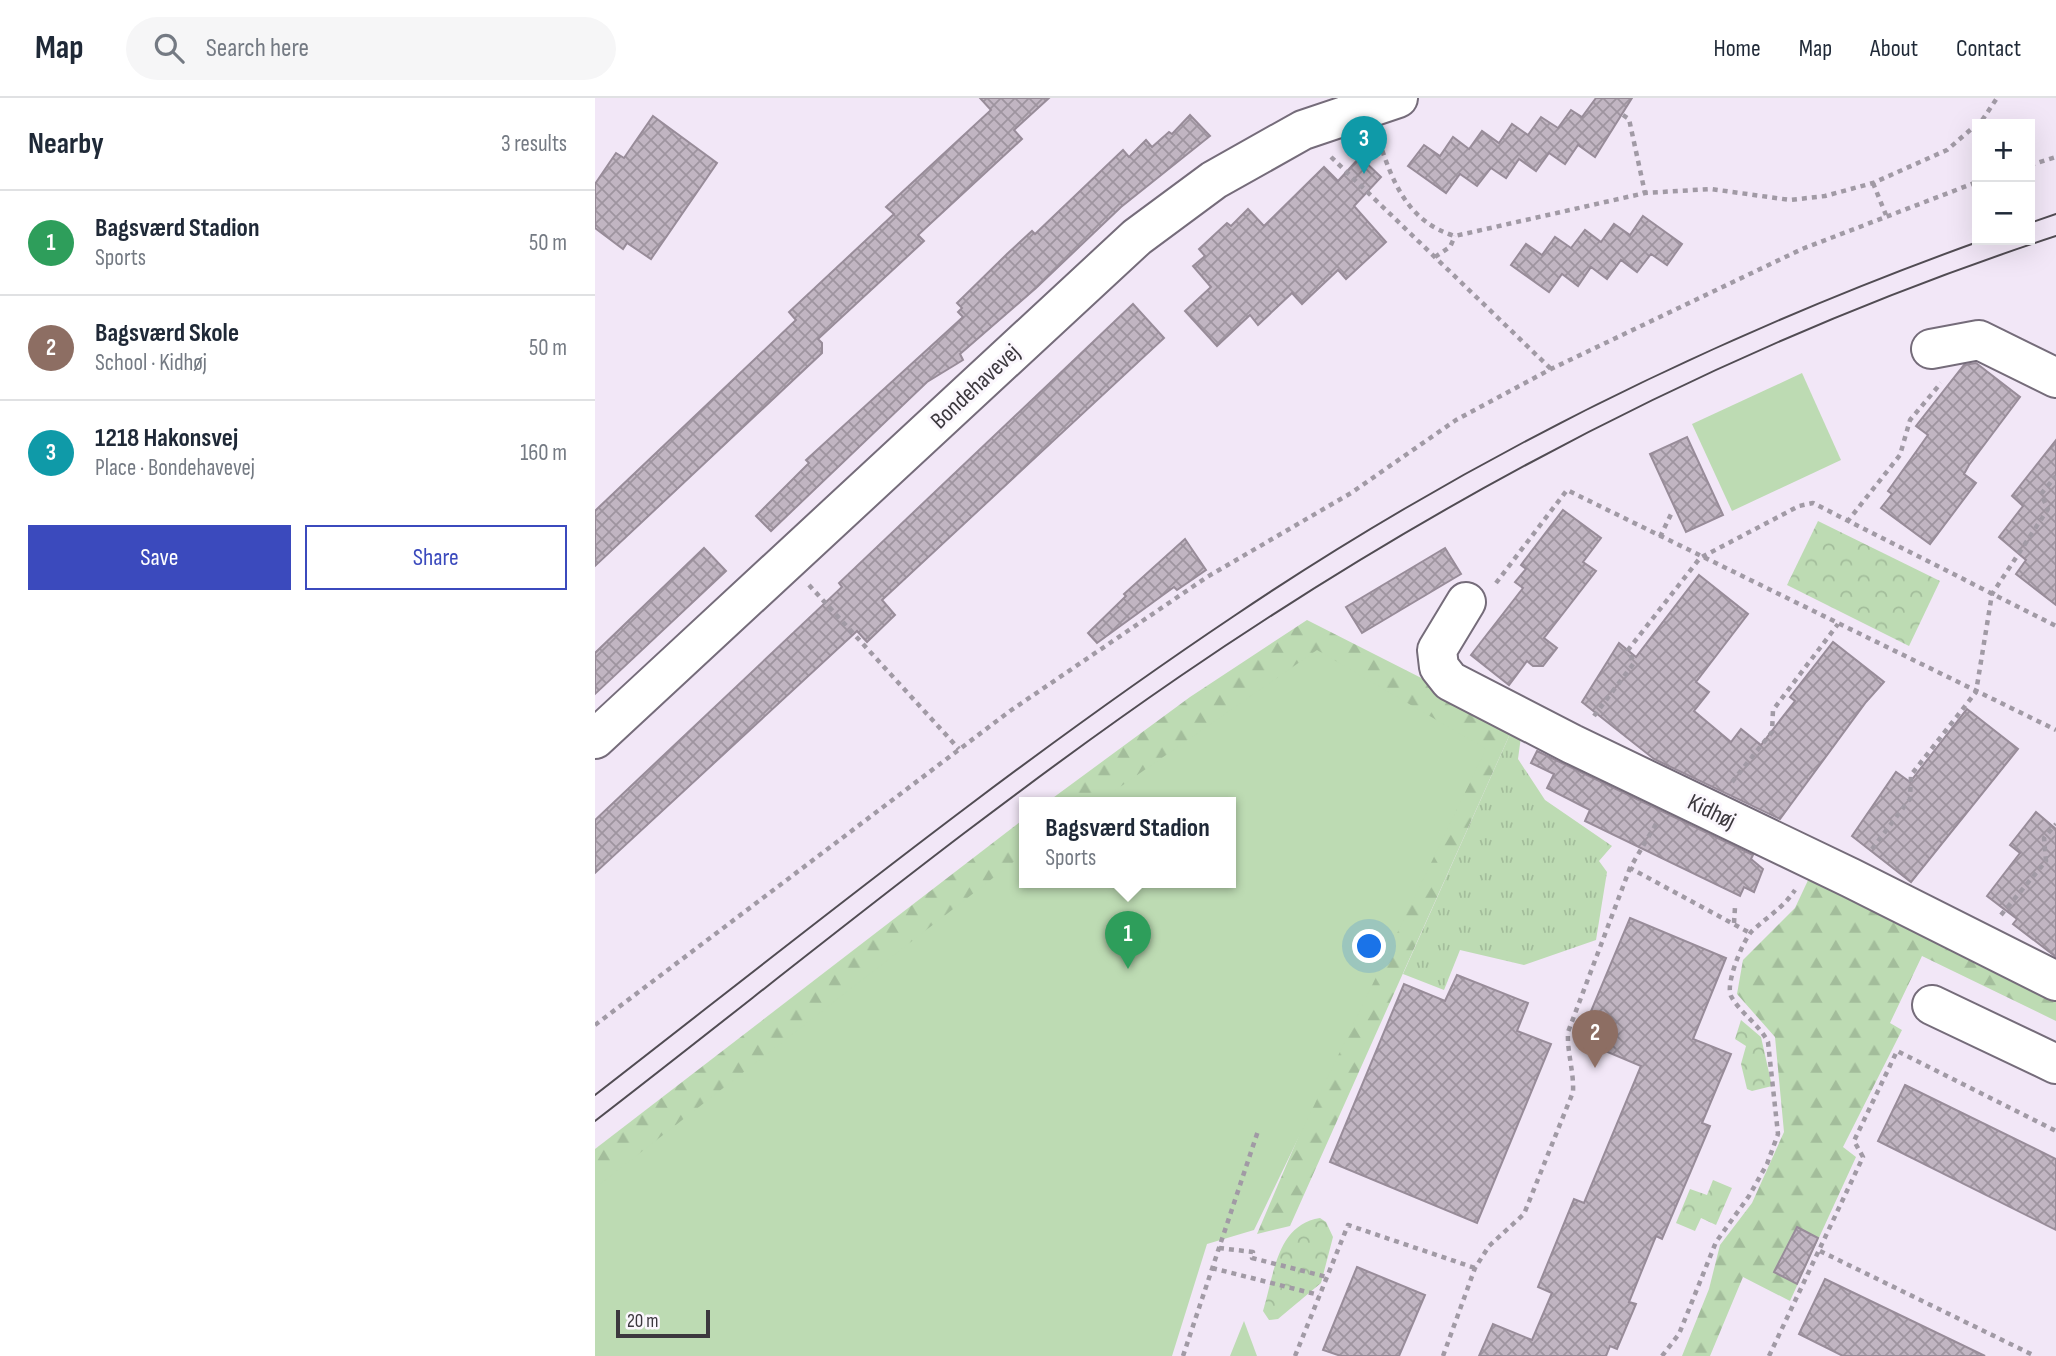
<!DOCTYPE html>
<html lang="en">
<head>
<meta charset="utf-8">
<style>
	:root { --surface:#fff; --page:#f6f6f7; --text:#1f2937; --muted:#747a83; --line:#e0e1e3; --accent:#3b4abd }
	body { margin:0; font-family:"Sofia Sans Condensed",sans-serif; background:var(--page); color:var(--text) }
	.controls { position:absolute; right:21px; top:21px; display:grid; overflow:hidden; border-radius:0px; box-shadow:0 7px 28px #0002 }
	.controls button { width:63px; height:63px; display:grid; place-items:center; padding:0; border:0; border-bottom:2px solid var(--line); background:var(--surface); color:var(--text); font:35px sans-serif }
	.scale { position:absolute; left:21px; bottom:18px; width:94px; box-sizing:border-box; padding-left:7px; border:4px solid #3c383e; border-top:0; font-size:19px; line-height:24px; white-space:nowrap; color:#3c383e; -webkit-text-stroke:5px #fbf7fd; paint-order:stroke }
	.you { position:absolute; left:775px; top:849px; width:24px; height:24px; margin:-18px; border:5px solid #fff; border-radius:50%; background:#1a73e8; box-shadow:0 0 0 10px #1a73e833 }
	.badge { display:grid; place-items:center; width:46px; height:46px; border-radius:50%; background:var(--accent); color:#fff; font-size:23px; font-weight:700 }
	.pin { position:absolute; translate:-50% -58px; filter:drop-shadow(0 2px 4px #0008) }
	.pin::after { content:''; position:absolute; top:37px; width:24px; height:21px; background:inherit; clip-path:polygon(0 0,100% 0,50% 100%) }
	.popup { position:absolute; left:424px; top:699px; width:217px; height:91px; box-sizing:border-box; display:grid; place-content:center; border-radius:0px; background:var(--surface); filter:drop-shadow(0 2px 5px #0005); font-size:23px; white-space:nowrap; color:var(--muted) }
	.popup b { font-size:26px; color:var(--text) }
	.popup::after { content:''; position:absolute; left:50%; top:100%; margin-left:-14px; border:14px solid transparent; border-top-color:var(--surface) }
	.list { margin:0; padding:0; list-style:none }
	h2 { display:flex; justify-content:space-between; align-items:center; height:91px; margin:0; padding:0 28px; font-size:30px }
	h2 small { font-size:23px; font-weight:400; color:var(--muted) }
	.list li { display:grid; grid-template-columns:46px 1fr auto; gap:21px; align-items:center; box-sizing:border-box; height:105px; padding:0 28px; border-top:2px solid var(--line) }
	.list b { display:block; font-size:26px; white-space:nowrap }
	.list p { margin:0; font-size:23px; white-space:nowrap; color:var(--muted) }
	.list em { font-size:23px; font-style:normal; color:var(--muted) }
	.actions { display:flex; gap:14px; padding:21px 28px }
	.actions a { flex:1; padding:16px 0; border:2px solid var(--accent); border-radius:0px; text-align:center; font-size:24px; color:var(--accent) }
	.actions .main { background:var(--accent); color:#fff }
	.icon { flex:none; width:38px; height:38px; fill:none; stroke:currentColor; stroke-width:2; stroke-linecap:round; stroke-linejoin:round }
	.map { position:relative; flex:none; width:1461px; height:1258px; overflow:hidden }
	header { display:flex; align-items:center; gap:42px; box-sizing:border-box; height:98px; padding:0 35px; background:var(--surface); border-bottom:2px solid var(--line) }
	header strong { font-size:33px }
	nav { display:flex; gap:38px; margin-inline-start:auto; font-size:24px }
	.search { width:490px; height:63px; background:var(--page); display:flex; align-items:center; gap:18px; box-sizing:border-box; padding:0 24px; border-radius:38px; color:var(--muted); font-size:26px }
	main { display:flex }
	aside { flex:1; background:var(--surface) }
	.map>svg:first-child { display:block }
	.grass { fill:url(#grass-tufts) }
	.forest { fill:url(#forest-firs) }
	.park { fill:url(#park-crowns) }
	.pitch { fill:#bddbb3 }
	.building { fill:url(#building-cross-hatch); stroke:#988c99; stroke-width:2 }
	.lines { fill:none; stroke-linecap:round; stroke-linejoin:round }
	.minor-casing { stroke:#756c7a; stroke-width:42 }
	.path { stroke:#a19aa5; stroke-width:4.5; stroke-dasharray:5 5; stroke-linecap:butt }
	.minor { stroke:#fff; stroke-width:38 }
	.tram { stroke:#514c53; stroke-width:2 }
	.labels { text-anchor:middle; stroke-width:6; stroke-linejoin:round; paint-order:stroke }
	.street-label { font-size:24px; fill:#3c383e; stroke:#fbf7fd }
</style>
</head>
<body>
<header>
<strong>Map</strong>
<div class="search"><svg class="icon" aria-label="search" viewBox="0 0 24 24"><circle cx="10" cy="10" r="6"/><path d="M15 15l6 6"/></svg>Search here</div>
<nav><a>Home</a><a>Map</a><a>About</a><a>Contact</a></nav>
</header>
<main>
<aside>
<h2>Nearby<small>3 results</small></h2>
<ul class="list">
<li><span class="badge" style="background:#2e9e5b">1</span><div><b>Bagsværd Stadion</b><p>Sports</p></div><em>50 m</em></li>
<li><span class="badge" style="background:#8d6e63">2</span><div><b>Bagsværd Skole</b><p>School · Kidhøj</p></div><em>50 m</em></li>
<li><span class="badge" style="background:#0f9aa8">3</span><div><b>1218 Hakonsvej</b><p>Place · Bondehavevej</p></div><em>160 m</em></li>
</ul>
<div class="actions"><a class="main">Save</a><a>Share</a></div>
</aside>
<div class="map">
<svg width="1461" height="1258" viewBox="0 0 1461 1258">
	<defs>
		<pattern id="grass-tufts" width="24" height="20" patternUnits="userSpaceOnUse" patternTransform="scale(1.75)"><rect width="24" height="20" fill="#bddbb3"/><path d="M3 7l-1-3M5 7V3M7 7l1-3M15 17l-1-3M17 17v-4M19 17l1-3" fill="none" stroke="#a3bd9b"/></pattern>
		<pattern id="forest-firs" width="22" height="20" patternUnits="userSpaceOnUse" patternTransform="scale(1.75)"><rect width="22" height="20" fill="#bddbb3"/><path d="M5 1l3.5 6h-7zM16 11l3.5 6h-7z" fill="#a3bd9b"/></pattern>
		<pattern id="park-crowns" width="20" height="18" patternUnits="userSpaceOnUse" patternTransform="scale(1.75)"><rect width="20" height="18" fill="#bddbb3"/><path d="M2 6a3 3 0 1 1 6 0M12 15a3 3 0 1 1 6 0" fill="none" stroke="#a3bd9b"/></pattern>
		<pattern id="building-cross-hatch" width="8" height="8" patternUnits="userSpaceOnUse" patternTransform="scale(1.75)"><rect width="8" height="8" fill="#c1b5c2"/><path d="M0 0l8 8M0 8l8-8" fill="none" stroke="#9e949f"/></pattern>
	</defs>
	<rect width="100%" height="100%" fill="#f2e7f7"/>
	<polygon class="grass" points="919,627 927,631 923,661 950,702 1017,748 1004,763 1012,774 1001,842 929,867 865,852 849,892 808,876"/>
	<g class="forest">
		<polygon points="712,522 919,627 695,1128 662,1136 708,1028 833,702 451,705 595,599"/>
		<polygon points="430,720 430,777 0,1242 0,1051"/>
		<polygon points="1215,778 1461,899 1461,923 1327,858 1295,925 1307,932 1248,1049 1261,1059 1195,1203 1148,1179 1115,1258 1087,1258 1114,1191 1125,1147 1157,1105 1189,1034 1180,939 1142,896 1148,862 1200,810"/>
	</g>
	<g class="park">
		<polygon points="1223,423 1345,483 1314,548 1192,487"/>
		<polygon points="1146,922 1166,939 1177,988 1157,993 1152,991 1146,966 1151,948 1140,941"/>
		<polygon points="1118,1082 1137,1090 1121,1127 1106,1120 1100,1133 1081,1125 1095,1091 1112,1097"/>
		<path d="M725,1120L731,1124L738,1139L726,1185L683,1221L674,1222L668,1213C679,1178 681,1127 725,1120Z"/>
	</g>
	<g class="pitch">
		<polygon points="1207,275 1246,362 1137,413 1097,326"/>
		<polygon points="722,552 891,651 659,1132 612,1146 577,1258 0,1258 0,1090 430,755 430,785 636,785 636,705 502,705"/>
		<polygon points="649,1223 662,1258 635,1258"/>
	</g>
	<g class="building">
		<polygon points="385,0 454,0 419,32 427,41 323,137 329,143 223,241 227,245 227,255 0,468 0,413 201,222 194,214 299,116 291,109 396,12"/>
		<polygon points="1001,0 1037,0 1000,59 983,47 970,66 954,55 941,73 924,61 911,80 896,70 882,88 865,76 851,95 813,68 829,47 845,58 858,39 874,51 887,33 904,45 917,26 933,37 946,19 963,30 976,12 987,19"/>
		<polygon points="595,17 615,38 526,109 441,190 365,256 368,262 332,284 176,433 161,418 214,365 211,362 368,219 363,214 367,210 362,205 412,156 437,133 440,136 528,52 534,59 551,42 557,49 574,34 577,36"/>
		<polygon points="58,18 122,65 56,161 32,145 28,151 0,130 0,86 21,55 29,60"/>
		<polygon points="765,59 786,79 759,108 791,144 751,181 743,172 707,206 697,195 663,227 655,217 622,248 590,213 616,189 598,168 610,158 604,151 632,125 636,128 653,111 669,128 729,69 743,83"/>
		<polygon points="1048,118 1087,146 1072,167 1056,156 1042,174 1026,162 1012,181 996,169 983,188 967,176 954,194 916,167 931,146 947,157 960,139 976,150 990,132 1006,144 1019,126 1035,137"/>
		<polygon points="538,206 569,240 287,502 300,517 272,544 262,533 0,775 0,722 247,489 244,485"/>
		<polygon points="1381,265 1425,299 1374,367 1369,376 1381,385 1335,446 1286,410 1297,396 1293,393 1333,337 1321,328 1369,267"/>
		<polygon points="1092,339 1128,417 1091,434 1055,356"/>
		<polygon points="1461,342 1461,507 1421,476 1431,462 1404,439 1428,408 1417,398"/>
		<polygon points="968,412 1006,440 988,464 1001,473 949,540 962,550 948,568 938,568 932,563 914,587 876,557 928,490 920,484 931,471 926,467"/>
		<polygon points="590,441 611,472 582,492 579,489 502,545 493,535 531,498 529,496"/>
		<polygon points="109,450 131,473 0,596 0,555"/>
		<polygon points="850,450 866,476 767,535 751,509"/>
		<polygon points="1104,477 1153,516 1101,584 1114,594 1099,613 1136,644 1146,631 1166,647 1200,603 1195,599 1238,544 1289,584 1271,604 1185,721 1059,661 987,604 1024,545 1041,559"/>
		<polygon points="1372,611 1423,651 1316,784 1257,738 1301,674 1315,684"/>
		<polygon points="942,653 1158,757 1156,761 1168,771 1159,794 1149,789 1145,798 990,723 995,712 952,690 959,676 936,665"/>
		<polygon points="1441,714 1461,731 1461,859 1418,826 1422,821 1392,798 1425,755 1415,747"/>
		<polygon points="1035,820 1131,860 1098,941 1136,956 1107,1025 1115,1028 1067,1141 1061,1138 1034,1204 1041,1206 1022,1251 1015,1248 1011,1258 884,1258 898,1226 937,1242 957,1195 943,1189 979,1101 989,1105 1046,968 984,942"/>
		<polygon points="862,877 933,905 922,933 956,946 882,1125 735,1064 809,886 850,903"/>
		<polygon points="1310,987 1461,1061 1461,1132 1283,1043"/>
		<polygon points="1202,1129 1223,1140 1202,1186 1179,1174"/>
		<polygon points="762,1169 830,1197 804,1258 746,1258 728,1252"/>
		<polygon points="1230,1181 1390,1258 1248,1258 1204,1236"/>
	</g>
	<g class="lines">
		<defs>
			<g id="minor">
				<polyline points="1336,251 1384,242 1461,280"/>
				<polyline points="871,504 842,552 844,569 855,583 977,646 1256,780 1461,883"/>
				<polyline points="0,641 542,139 619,82 708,32 803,0"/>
				<polyline points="1337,907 1461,966"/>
			</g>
		</defs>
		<use href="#minor" class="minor-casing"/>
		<g class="path">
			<polyline points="1028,17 1034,21 1050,95"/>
			<path d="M784,43C798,85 813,124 860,138L1050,95L1116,91L1195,102L1230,98L1278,85L1352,52L1388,21L1402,0"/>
			<polyline points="736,59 956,271"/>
			<polyline points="1435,67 1461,59"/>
			<polyline points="1278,85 1291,117"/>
			<polyline points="840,159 855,149 860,138"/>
			<polyline points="1252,424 1305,357 1315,322 1346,285"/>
			<polyline points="1065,439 1078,412"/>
			<polyline points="901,485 972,392 1461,632"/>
			<polyline points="214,487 364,651"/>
			<polyline points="999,618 1039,565 1033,552 1105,460 1204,408 1218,405 1461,528"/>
			<polyline points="1137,684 1177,634 1178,612 1243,526"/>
			<polyline points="1061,726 1035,770 1155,835"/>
			<polyline points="1277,751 1315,701 1316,677 1381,594 1397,496 1453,411 1446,396 1461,378"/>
			<polyline points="1406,817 1451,763 1449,740 1461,726"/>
			<polyline points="1139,825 1140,809"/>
			<polyline points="0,927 415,613 612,479 756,395 861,322 956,271 1207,151 1382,84"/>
			<polyline points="624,1150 658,1154 657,1160 732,1179"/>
			<polyline points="1225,1153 1440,1258"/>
			<polyline points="617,1170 724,1197"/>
			<polyline points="588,1258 663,1033"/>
			<polyline points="700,1258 753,1127 880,1170"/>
			<path d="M848,1258L880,1170L894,1148L929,1116L978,994C979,973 972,955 973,934L1035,770"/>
			<path d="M1067,1258L1084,1236L1121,1144L1154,1098L1172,1066L1183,1036L1173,944C1164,926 1145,915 1136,898C1130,886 1148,842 1157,833C1172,819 1188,810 1200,792"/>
			<polyline points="1174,1258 1268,1059 1259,1043 1302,953 1461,1033"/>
		</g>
		<use href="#minor" class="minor"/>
		<g class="tram">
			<polyline points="1435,125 1461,116"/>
			<path d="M0,997C210,834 418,666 639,518C870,362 1126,236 1388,142"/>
			<path d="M0,1023C193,874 383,717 584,579C854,394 1150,240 1461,138"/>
		</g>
	</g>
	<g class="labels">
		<g class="street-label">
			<text transform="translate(380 288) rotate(-43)" y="8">Bondehavevej</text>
			<text transform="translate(1117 713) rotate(26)" y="8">Kidhøj</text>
		</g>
	</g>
</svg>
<div class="controls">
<button>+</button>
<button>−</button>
</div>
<div class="scale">20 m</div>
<div class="you"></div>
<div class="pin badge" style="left:533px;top:871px;background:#2e9e5b">1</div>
<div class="popup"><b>Bagsværd Stadion</b>Sports</div>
<div class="pin badge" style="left:1000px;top:970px;background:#8d6e63">2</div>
<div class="pin badge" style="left:769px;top:76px;background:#0f9aa8">3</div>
</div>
</main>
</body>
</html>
